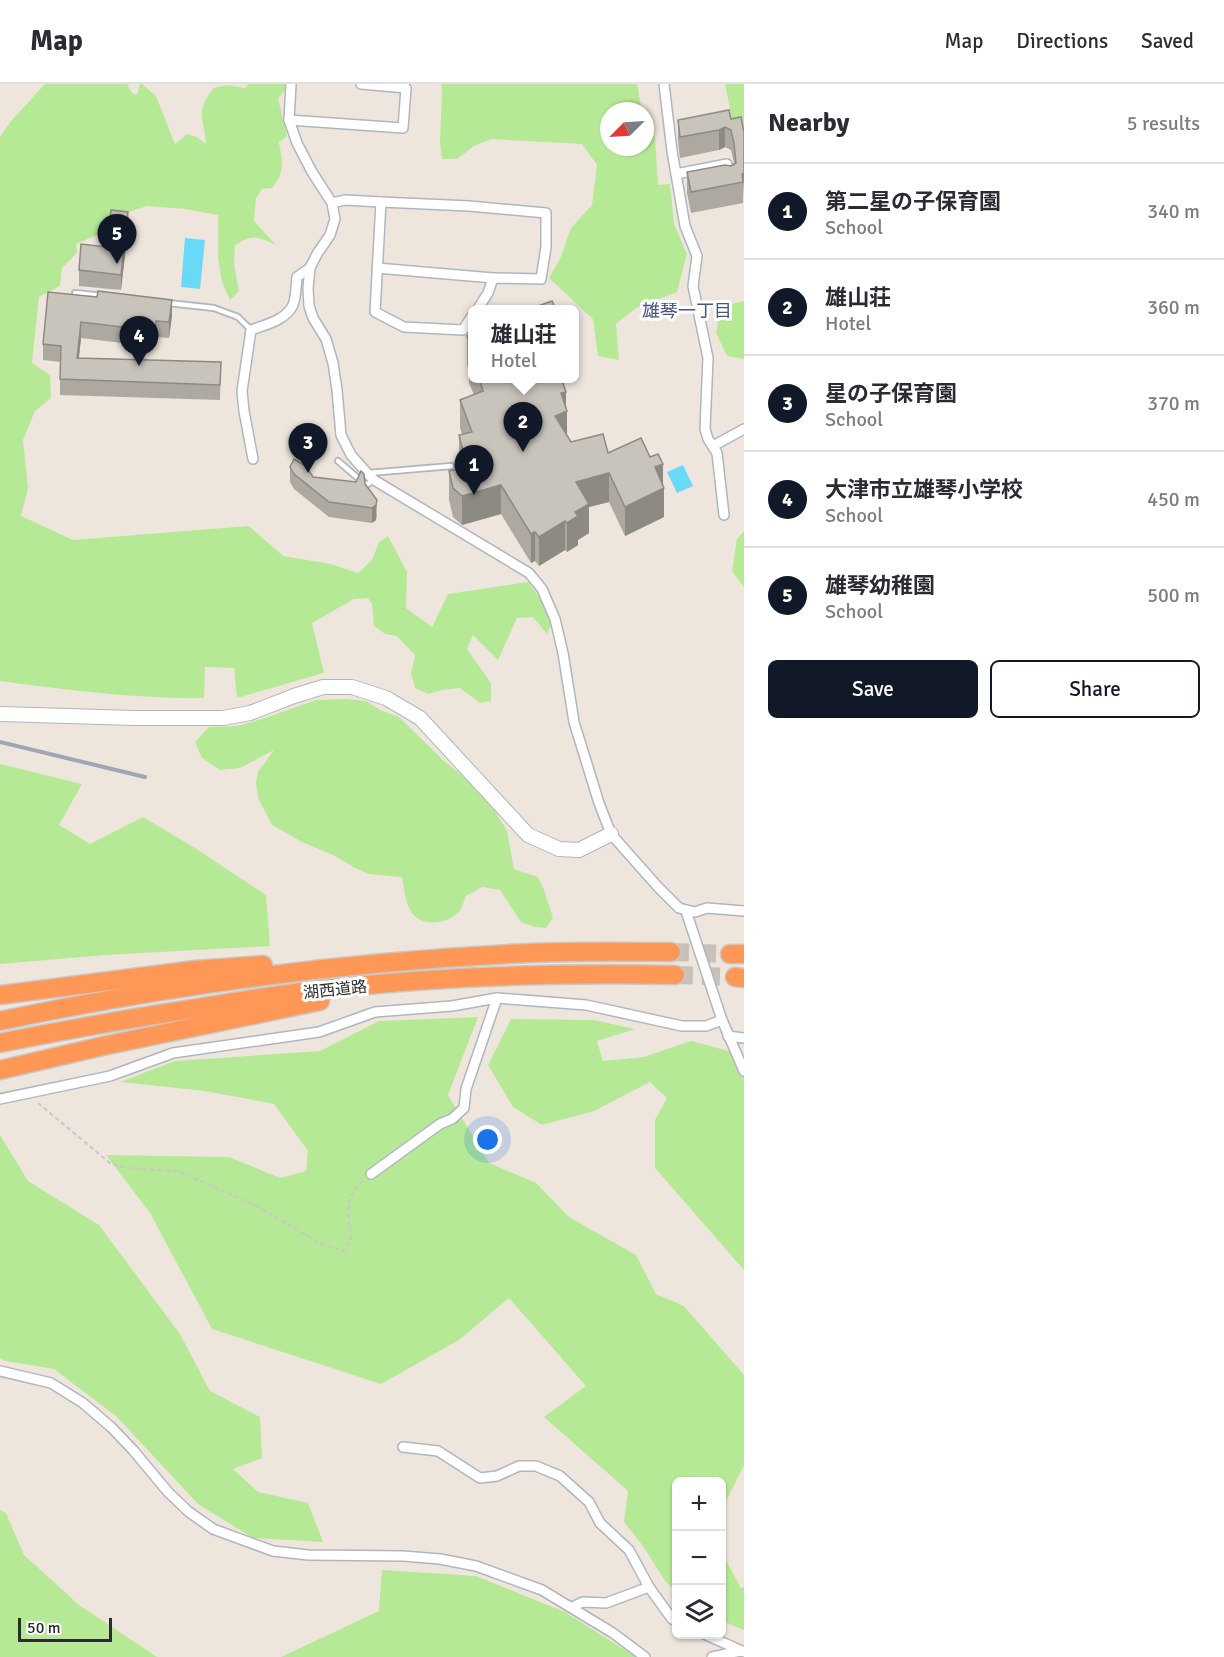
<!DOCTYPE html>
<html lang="en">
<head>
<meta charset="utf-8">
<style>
	:root { --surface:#fff; --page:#f7f7f7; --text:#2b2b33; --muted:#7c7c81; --line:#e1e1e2; --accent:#111827 }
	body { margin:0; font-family:Signika,"Noto Sans JP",sans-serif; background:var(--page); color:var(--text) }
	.controls { position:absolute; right:18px; bottom:18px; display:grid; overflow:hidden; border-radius:9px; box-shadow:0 2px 4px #0004 }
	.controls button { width:54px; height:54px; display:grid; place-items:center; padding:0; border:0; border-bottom:2px solid var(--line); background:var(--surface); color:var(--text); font:30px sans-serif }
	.compass { position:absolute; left:600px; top:18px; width:54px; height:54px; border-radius:50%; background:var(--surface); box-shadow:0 2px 4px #0004; rotate:246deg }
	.scale { position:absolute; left:18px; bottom:15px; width:94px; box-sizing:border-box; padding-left:6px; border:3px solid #2c2c2c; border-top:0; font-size:16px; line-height:21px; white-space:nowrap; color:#2c2c2c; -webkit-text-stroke:4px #fff; paint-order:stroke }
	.you { position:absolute; left:488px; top:1056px; width:21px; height:21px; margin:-15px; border:4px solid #fff; border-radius:50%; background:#1a73e8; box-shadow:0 0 0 9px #1a73e833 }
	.badge { display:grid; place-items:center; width:39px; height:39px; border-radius:50%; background:var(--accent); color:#fff; font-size:20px; font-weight:700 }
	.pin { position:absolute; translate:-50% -50px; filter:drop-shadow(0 2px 3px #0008) }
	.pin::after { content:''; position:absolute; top:32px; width:21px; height:18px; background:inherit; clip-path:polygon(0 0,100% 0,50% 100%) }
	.popup { position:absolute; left:468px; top:221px; width:111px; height:78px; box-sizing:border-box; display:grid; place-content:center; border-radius:9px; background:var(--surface); filter:drop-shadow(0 2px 4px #0005); font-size:20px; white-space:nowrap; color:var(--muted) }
	.popup b { font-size:22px; color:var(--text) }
	.popup::after { content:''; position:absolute; left:50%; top:100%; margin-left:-12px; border:12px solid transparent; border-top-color:var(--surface) }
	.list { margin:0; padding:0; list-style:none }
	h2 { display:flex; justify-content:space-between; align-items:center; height:78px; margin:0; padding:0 24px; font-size:26px }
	h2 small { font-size:20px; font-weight:400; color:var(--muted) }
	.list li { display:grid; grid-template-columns:39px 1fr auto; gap:18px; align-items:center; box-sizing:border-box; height:96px; padding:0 24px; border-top:2px solid var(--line) }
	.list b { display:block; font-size:22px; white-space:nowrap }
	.list p { margin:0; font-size:20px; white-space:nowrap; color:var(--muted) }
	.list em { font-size:20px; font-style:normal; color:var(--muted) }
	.actions { display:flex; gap:12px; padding:18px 24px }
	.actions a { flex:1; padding:14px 0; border:2px solid var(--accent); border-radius:9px; text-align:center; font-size:21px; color:var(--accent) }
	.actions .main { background:var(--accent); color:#fff }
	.icon { flex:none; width:33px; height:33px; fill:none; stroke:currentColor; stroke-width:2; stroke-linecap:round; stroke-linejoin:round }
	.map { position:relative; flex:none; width:744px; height:1573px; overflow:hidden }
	header { display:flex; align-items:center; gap:36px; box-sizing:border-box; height:84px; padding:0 30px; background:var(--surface); border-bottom:2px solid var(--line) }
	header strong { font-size:28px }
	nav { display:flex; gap:33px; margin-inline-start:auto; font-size:21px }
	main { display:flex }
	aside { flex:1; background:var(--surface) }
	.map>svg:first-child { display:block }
	.green { fill:#b6e995 }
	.water { fill:#68daf8 }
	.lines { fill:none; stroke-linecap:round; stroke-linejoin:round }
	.highway-tunnel { stroke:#c7c1ba; stroke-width:18; stroke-dasharray:18 9; stroke-linecap:butt }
	.lane-casing { stroke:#b1b5c0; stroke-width:8 }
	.street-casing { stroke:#b1b5c0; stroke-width:12 }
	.secondary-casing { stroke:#b1b5c0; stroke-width:16 }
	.highway-casing { stroke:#c8c8c8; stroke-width:21 }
	.path { stroke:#c8c8c8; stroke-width:2; stroke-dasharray:4.5 3; stroke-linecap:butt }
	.lane { stroke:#fff; stroke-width:4.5 }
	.street { stroke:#fff; stroke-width:9 }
	.secondary { stroke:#fff; stroke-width:14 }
	.highway { stroke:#ff9757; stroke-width:18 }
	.rail { stroke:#9fa4b7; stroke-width:4 }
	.wall { fill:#ada9a1 }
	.shaded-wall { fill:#8d8983 }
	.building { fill:#c9c4bb; stroke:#8d8983; stroke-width:1.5 }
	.labels { text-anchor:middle; stroke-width:6; stroke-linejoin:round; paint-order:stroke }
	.street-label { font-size:16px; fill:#2c2c2c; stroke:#fff }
	.neighbourhood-label { font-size:18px; fill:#485581; stroke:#fff }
</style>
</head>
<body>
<header>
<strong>Map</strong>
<nav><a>Map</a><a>Directions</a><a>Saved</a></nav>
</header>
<main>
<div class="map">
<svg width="744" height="1573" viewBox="0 0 744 1573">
	<rect width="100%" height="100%" fill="#eee6dd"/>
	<g class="green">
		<path d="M45,0H127L132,9L137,11L140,0H142L156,12L175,60L187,50L197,53L206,60C204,32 194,29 214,4L227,1L245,4L248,0H287V3L278,15L287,52L279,58C282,77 286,88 272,104L262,105L256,114L254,137L276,161C256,152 254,150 235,161L234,180L239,207L230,216L222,198L218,174V131L185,125L147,122L111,134L106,147L76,160L77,169L62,184L60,202L39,213L32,279L50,291L51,314L35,327L23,356L28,404L21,432L73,456L249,442L283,472L331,480L358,489L372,476L379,458L388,452L407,488L406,524L432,543L448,510L528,498L540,514L552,538L547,550L533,533L517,534L498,576L473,551L467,565L491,599V617L480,619L460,604L442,606L428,610L415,604L411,590L415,571L397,552L385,550L374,542L372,520L368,514L354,515L312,539L324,589L237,614L234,584L205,583L204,614C136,615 68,606 0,597V53L11,37Z"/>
		<polygon points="441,0 637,0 642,27 609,27 609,63 645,63 645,44 646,48 655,53 658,101 670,100 674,140 687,170 677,208 636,224 616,240 619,276 598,272 593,235 549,194 560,175 571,144 592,121 597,81 582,60 491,55 474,62 457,75 442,75 440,59 442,7"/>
		<polygon points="725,0 744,0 744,45 733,40"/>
		<polygon points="744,217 744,275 727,272 716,249 721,222"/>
		<polygon points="744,447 744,503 732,487 737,455"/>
		<path d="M347,615L366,617L380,626L399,633L443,676L464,693L494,725L507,747L514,785L538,793L543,803L553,834L546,844L535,843L521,838L500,806L482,803L466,812C464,815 463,822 461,825C451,840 423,844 412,829C405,819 404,804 402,793L369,790L355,784L333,771L302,758L272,741L258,714L256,698L258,688L274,666L240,684L220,686L202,674L195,658L209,643L237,642L262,635L316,616Z"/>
		<polygon points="0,680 82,700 59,741 90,760 143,733 195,764 266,811 270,862 106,871 0,880"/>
		<polygon points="478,933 448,1011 489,1079 536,1099 569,1133 636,1171 656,1210 684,1222 744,1291 744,1381 722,1425 722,1398 676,1398 676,1507 665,1497 643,1462 624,1438 628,1407 544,1333 586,1302 509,1214 459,1256 381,1300 212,1245 150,1129 106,1071 229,1073 280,1094 306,1087 308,1067 274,1020 205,1007 120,998 175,977 320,967 379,937"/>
		<polygon points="511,935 594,936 635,945 597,957 603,977 644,973 691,957 744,971 744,1186 655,1084 655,1036 667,1014 650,998 594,1027 542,1041 513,1023 488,981"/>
		<polygon points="0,1051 28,1097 99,1141 180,1250 210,1307 260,1333 262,1374 233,1385 258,1408 308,1419 323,1458 253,1454 198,1420 116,1332 54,1285 5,1277 0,1274"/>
		<polygon points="0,1426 6,1429 24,1471 79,1521 157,1573 0,1573"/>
		<polygon points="722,1469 741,1504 744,1503 744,1546 722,1537"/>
		<polygon points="382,1486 476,1492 565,1528 636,1573 281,1573 379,1527"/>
	</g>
	<g class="water">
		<polygon points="185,154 205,156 200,205 181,203"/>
		<polygon points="683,381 693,402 677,409 667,388"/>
	</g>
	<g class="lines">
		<g class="highway-tunnel">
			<polyline points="671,868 730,870"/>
			<polyline points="675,891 735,893"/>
		</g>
		<defs>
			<g id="lane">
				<polyline points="75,209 103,212"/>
				<polyline points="168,219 214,224 238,233 251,246"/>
				<polyline points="338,377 366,401 374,396"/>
				<polyline points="369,389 451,382"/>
			</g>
			<g id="street">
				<polyline points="291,0 289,36 297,59 312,88 332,119 335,135 330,151 317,170 310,184 308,204 309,222 313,234 326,255 333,279 337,306 341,351 351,371 367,389 374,396 529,489 542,505 555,535 563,569 574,638 599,719 611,750 658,803 679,824 695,828 707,824 744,827"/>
				<polyline points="664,0 672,67 685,142 697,172 693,202 708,274 705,345 708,355 717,369 724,431"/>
				<polyline points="289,36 403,44 406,4 361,0"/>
				<polyline points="676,90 727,80"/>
				<polyline points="332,119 345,116 381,118"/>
				<polyline points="377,184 493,194"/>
				<polyline points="472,232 463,246 404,243 375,228 381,118 469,122 546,129 546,163 541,195 493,194 488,209 477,226"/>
				<polyline points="713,362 744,345"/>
				<path d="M253,375L244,327L242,307L251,246C265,241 286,236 293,221C296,214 296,201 297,193L310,184"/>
				<polyline points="686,827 722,936 744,987"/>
				<polyline points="728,952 744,954"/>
				<polyline points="0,1015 110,992 173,969 319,948 375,928 452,922 497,914 586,921 682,942 706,942 722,936"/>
				<polyline points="371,1090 440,1040 452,1035 464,1024 466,1005 497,914"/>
				<polyline points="0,1287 51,1299 83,1319 111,1343 133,1366 168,1408 189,1428 213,1445 273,1467 308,1471 403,1472 440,1475 476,1482 542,1506 613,1549 645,1573"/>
				<polyline points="403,1363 438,1367 480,1394 497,1392 519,1382 536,1382 560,1392 589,1418 600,1439 629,1466 649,1503 672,1535 676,1537"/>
				<polyline points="572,1523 583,1518 606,1519 649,1503"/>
				<polyline points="704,1550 744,1568"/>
				<polyline points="712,1573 741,1567"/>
			</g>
			<polyline id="secondary" points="0,630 135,634 223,634 250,629 294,612 323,603 352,603 386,614 420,634 528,751 559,765 579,766 611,750"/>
			<g id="highway">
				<polyline points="730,870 744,870"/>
				<polyline points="735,893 744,894"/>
				<polyline points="0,911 195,886 263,881"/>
				<path d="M0,937C174,900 352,877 530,869C577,867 624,868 671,868"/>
				<path d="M0,959C64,946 127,935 192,925C250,915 308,906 367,901C469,891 572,889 675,891"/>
				<polyline points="0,986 103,962 320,917"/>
			</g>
		</defs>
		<use href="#lane" class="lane-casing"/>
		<use href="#street" class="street-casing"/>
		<use href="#secondary" class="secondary-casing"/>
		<use href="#highway" class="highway-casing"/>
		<polyline class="path" points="38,1019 111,1080 133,1085 178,1087 255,1121 321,1160 344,1167 351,1154 348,1132 350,1113 357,1103 364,1096"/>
		<use href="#lane" class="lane"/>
		<use href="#street" class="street"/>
		<use href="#secondary" class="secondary"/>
		<use href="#highway" class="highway"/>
		<polyline class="rail" points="0,658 145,693"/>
	</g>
	<g class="wall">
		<polygon points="731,35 744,48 743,119 691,129 687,109 687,88 731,82 734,79 731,66 725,63 719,66 680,74 678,57 678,36"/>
		<polygon points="128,144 121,206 79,202 79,186 107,163"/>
		<polygon points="97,213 172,232 169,254 156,253 155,263 81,254 79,274 221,278 220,316 60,311 60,278 43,276 43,260"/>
		<polygon points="472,250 472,294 561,294 566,323 567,352 571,358 608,369 663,400 664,433 625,452 609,418 589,423 589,449 578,456 578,461 567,468 565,466 539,482 535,477 531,479 501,430 462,441 453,433 449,416 449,387 460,385 459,380 459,351 462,350 460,344 460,316 474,311 469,299 469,288 467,281 467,252"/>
		<polygon points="290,383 313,393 365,400 377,431 376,436 372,439 329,433 294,405 290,398"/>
	</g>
	<g class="shaded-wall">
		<polygon points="725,43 725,63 719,66 719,46"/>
		<polygon points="742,90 744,90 743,111 743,98"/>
		<polygon points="128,128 128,144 121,206 121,191"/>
		<polygon points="172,216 172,232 169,254 169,238"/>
		<polygon points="156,237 156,253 155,263 155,247"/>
		<polygon points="81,238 81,254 77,289 77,274"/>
		<polygon points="566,308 566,328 567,327 567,356 555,332 561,309"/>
		<polygon points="663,380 663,405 664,404 664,433 625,452 625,423 655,383"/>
		<polygon points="609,389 609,418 589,423 589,449 578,456 578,461 567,468 567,439 576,398"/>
		<polygon points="501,401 501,430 462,441 462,412"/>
		<polygon points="377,416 376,436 372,439 372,424"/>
		<polygon points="565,437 565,466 539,482 539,453"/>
		<polygon points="535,448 535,477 531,479 531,450"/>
	</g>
	<g class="building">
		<polygon points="729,26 731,35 741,33 744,48 744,90 742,90 743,98 691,108 687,88 725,81 731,82 736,79 734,59 731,46 725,43 719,46 680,53 678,36"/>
		<polygon points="111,126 128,128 121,191 79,186 81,160 107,163"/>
		<polygon points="98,207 172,216 169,238 156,237 155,247 81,238 77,274 221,278 220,301 60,295 61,262 43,260 48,208 97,213"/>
		<polygon points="552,217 556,225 530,225"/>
		<polygon points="527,223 528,225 519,225"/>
		<polygon points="472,250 472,266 467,252"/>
		<polygon points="479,294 561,294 566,308 561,309 567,327 555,332 571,358 603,350 608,369 641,354 650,373 658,370 663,380 655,383 664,404 625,423 609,389 576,398 589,420 575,428 578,432 567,439 565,437 539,453 535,448 531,450 501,401 462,412 453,404 449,387 467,383 459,351 472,348 460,316 483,307"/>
		<polygon points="294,375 306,382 313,393 356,398 361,387 364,390 365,400 377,416 376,421 372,424 329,418 294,390 290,383"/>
	</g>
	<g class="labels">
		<g class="street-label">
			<text transform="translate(335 905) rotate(-6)" y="6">湖西道路</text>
		</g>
		<g class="neighbourhood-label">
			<text x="687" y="233">雄琴一丁目</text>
		</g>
	</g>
</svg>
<div class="controls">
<button>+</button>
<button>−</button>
<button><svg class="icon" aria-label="layers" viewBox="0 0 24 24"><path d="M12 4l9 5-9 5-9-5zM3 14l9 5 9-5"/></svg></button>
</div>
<svg class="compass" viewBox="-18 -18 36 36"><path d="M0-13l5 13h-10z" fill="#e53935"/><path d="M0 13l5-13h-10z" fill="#7c7c81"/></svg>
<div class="scale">50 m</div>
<div class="you"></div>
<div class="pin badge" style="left:474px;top:411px">1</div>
<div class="pin badge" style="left:523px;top:368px">2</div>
<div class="popup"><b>雄山荘</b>Hotel</div>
<div class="pin badge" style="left:308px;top:389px">3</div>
<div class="pin badge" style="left:139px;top:282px">4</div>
<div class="pin badge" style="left:117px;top:180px">5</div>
</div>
<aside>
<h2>Nearby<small>5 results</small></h2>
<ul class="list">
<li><span class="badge">1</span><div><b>第二星の子保育園</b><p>School</p></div><em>340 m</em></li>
<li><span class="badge">2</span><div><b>雄山荘</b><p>Hotel</p></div><em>360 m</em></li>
<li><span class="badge">3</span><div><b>星の子保育園</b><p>School</p></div><em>370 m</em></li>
<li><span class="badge">4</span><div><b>大津市立雄琴小学校</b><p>School</p></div><em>450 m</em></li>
<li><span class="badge">5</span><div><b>雄琴幼稚園</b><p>School</p></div><em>500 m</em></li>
</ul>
<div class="actions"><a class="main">Save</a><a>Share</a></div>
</aside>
</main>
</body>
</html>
